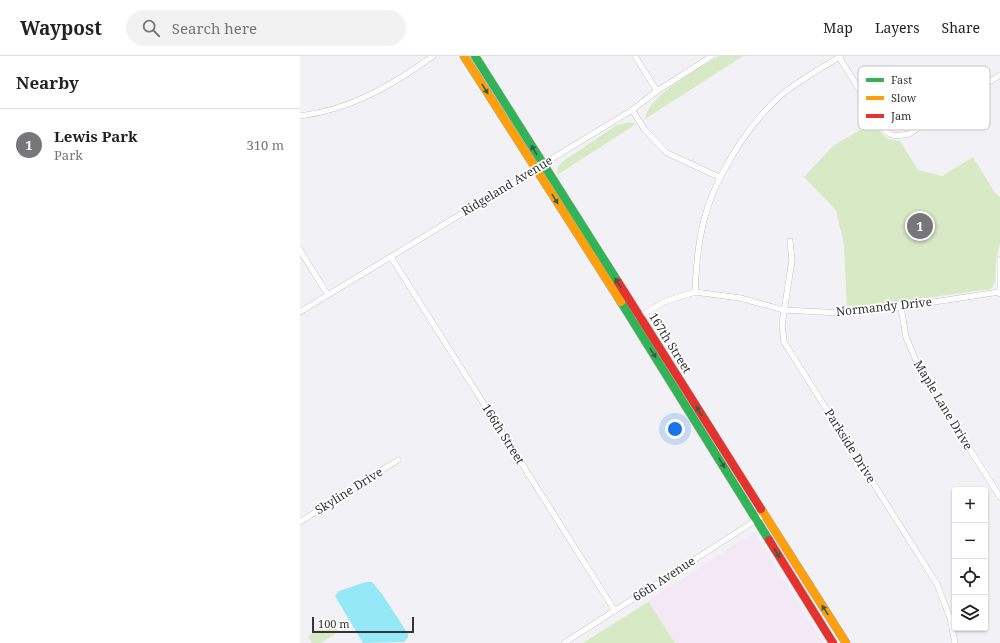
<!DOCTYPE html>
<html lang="en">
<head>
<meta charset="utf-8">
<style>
	:root { --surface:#fff; --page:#f2f2f2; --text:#222; --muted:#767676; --line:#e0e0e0; --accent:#77777a }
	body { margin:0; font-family:"Noto Serif",serif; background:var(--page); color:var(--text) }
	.controls { position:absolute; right:12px; bottom:12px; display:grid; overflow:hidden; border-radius:4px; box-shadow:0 1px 3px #0004 }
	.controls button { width:36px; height:36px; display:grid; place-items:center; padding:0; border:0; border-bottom:1px solid var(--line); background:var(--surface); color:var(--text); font:20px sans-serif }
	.scale { position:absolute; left:12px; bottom:10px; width:102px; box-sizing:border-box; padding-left:4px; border:2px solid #353538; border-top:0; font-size:11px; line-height:14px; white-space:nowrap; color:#353538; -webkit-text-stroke:3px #fff; paint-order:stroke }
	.you { position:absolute; left:375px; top:373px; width:14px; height:14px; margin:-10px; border:3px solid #fff; border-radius:50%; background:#1a73e8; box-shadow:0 0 0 6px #1a73e833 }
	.badge { display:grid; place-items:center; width:26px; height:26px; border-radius:50%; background:var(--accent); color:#fff; font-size:13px; font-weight:700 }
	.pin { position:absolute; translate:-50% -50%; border:2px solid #fff; box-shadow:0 1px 4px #0006 }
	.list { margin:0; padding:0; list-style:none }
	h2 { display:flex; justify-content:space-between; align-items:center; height:52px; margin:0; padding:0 16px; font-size:17px }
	h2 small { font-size:13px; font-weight:400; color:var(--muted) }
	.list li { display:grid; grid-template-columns:26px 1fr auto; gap:12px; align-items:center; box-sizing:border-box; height:72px; padding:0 16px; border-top:1px solid var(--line) }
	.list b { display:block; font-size:15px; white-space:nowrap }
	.list p { margin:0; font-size:13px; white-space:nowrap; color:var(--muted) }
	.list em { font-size:13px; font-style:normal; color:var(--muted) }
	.icon { flex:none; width:22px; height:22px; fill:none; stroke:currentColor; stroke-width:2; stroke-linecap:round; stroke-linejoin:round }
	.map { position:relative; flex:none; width:700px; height:587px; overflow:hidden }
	header { display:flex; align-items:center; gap:24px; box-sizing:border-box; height:56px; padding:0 20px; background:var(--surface); border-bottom:1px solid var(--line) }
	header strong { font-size:19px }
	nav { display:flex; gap:22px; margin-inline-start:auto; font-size:14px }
	.search { width:280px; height:36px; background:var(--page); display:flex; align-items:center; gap:10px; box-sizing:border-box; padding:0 14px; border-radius:22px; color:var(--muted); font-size:15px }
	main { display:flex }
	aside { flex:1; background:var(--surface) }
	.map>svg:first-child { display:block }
	.industrial { fill:#f2e9f4 }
	.green { fill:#d8e9c5 }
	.water { fill:#95e8f6 }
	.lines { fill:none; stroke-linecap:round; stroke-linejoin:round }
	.street-casing { stroke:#a9a9ac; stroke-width:6 }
	.fast-casing { stroke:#a9a9ac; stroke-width:9 }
	.slow-casing { stroke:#a9a9ac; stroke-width:9 }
	.jam-casing { stroke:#a9a9ac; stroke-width:9 }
	.street { stroke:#fdfdfe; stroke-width:5.5 }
	.fast { stroke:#30b455; stroke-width:8 }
	.slow { stroke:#ff9f0a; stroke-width:8 }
	.jam { stroke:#e5322d; stroke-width:8 }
	.oneway { fill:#336142 }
	.labels { text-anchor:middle; stroke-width:3.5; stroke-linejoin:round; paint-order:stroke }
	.street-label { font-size:12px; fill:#353538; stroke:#fff }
	.key { fill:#fff; stroke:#c2c2c3; stroke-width:1 }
	.key-label { font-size:11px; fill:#353538 }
</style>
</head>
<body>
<header>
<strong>Waypost</strong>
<div class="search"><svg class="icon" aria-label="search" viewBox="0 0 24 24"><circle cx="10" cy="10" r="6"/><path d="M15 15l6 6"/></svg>Search here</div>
<nav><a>Map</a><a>Layers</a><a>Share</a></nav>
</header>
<main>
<aside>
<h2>Nearby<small></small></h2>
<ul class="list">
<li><span class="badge">1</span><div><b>Lewis Park</b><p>Park</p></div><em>310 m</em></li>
</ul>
</aside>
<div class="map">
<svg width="700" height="587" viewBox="0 0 700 587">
	<rect width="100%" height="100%" fill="#f2f2f6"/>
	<polygon class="industrial" points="454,476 523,587 375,587 348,545"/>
	<g class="green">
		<path d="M419,0H443L345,63C349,38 399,13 419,0Z"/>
		<polygon points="331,66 336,68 257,119 258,111 262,106 317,69"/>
		<path d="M573,66C581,77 586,85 600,85L618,114L642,120L673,101L695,137L700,141V187L696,203L695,226L691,233L547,253L544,189L536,154L504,121L533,90Z"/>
		<polygon points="348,545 375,587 283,587 348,546"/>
		<polygon points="31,565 38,576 21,587 12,587 8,580"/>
	</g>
	<polygon class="water" points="66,526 72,526 82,538 108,578 108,581 104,586 63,587 35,540 39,535"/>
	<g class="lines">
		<defs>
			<g id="street">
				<polyline points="335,0 357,35"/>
				<path d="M539,1L583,72C591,82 597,80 609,78L700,19"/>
				<polyline points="332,54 345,74 367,97 419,121"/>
				<path d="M0,60C52,53 91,30 133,0"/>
				<polyline points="490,185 492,204 482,269 484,286 637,528 650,562 655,587"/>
				<polyline points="0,194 28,239"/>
				<polyline points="91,201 315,555"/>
				<path d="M395,236C396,215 397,194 402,173C411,127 445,72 480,40C495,27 523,11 541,0"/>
				<polyline points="700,238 700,203"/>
				<polyline points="601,251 606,281 621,316 700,441"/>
				<polyline points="0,256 332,54 357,35 412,0"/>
				<polyline points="338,261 366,245 395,236 440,242 484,254 542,257 601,251 699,236"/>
				<polyline points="0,466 98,404"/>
				<polyline points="264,587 464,459"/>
			</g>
			<g id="fast">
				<polyline points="175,0 318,226"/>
				<polyline points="321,246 469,484"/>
			</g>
			<g id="slow">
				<polyline points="164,0 321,246"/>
				<polyline points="461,453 546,587"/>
			</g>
			<g id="jam">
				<polyline points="318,226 461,453"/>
				<polyline points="469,484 533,587"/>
			</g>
		</defs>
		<use href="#street" class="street-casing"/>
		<use href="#fast" class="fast-casing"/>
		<use href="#slow" class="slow-casing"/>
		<use href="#jam" class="jam-casing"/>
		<use href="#street" class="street"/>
		<use href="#fast" class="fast"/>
		<use href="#slow" class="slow"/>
		<use href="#jam" class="jam"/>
	</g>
	<defs><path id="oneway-solid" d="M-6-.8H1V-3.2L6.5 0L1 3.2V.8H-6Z"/></defs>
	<g class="oneway">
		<use href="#oneway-solid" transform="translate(185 33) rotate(58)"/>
		<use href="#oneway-solid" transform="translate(234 94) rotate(-122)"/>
		<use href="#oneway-solid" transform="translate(255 143) rotate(58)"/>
		<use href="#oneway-solid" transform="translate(318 227) rotate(-122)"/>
		<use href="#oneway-solid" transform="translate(353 297) rotate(58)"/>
		<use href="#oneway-solid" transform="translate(399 355) rotate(-122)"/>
		<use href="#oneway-solid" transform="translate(422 407) rotate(58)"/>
		<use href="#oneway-solid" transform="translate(477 497) rotate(58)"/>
		<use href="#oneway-solid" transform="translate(525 554) rotate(-123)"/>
	</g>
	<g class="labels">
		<g class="street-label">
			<text transform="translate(207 130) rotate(-31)" y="4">Ridgeland Avenue</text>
			<text transform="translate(584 251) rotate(-6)" y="4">Normandy Drive</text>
			<text transform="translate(370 287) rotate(58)" y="4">167th Street</text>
			<text transform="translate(643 349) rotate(59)" y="4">Maple Lane Drive</text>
			<text transform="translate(203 378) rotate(58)" y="4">166th Street</text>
			<text transform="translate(550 390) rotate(58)" y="4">Parkside Drive</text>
			<text transform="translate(49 435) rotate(-32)" y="4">Skyline Drive</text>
			<text transform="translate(364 523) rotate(-33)" y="4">66th Avenue</text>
		</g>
	</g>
	<rect x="558" y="10" width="132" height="64" rx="6" class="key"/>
	<rect x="566" y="22" width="18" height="4" fill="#30b455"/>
	<rect x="566" y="40" width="18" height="4" fill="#ff9f0a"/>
	<rect x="566" y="58" width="18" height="4" fill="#e5322d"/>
	<g class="key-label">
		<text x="591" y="28">Fast</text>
		<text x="591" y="46">Slow</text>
		<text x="591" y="64">Jam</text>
	</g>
</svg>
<div class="controls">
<button>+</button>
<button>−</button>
<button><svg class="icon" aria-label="locate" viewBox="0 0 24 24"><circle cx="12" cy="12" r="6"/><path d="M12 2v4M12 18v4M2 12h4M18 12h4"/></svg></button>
<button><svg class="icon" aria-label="layers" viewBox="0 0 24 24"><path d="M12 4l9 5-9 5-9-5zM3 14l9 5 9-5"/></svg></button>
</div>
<div class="scale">100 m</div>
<div class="you"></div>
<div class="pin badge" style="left:620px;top:170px">1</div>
</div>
</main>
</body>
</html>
